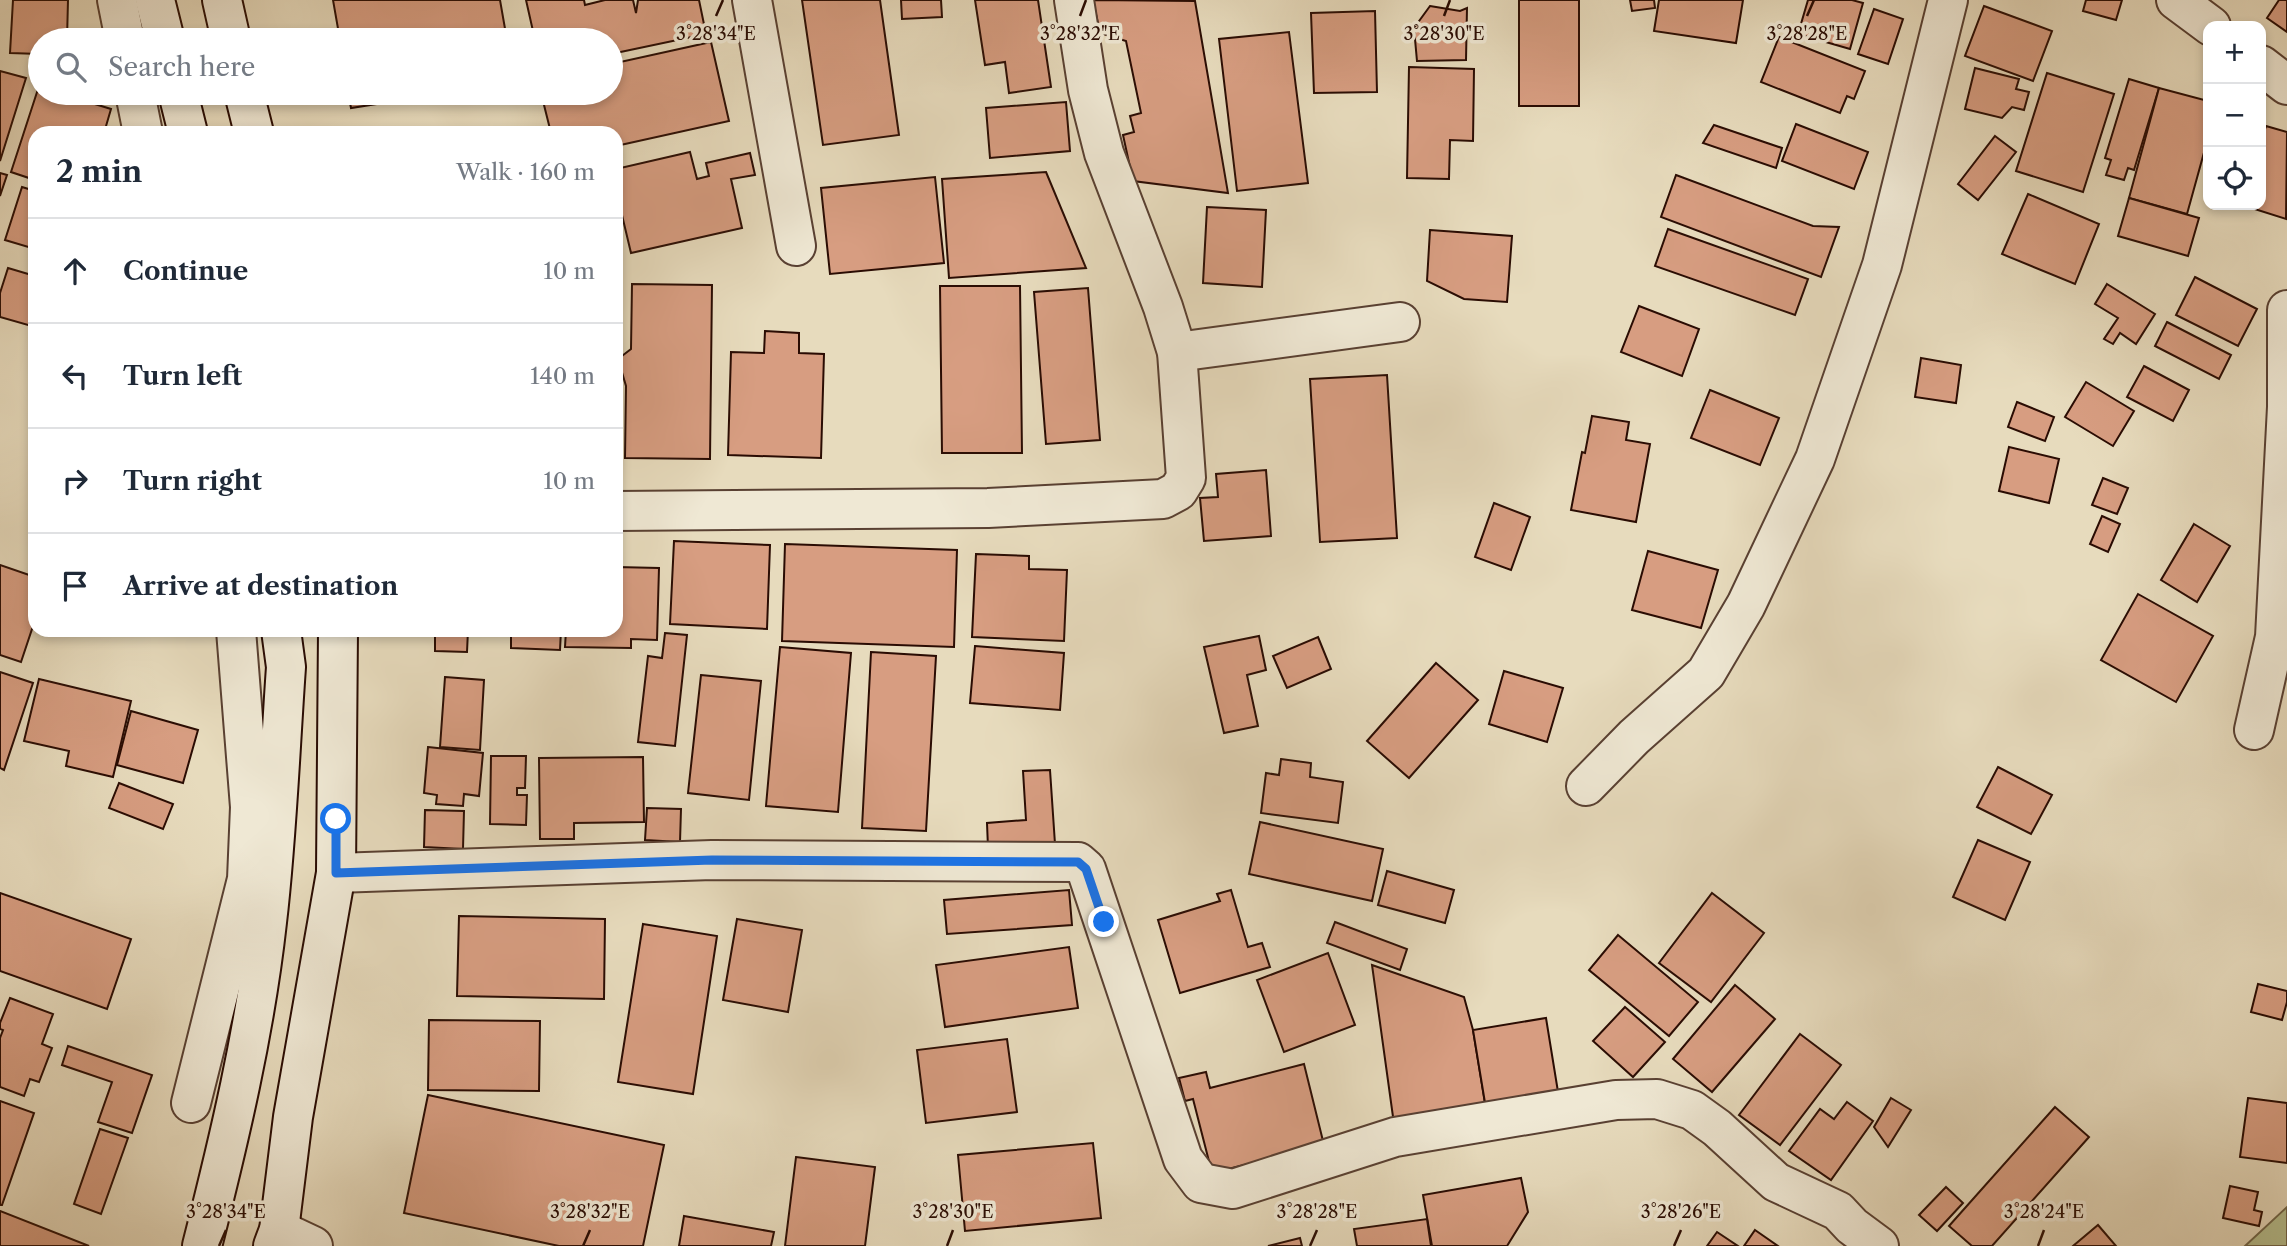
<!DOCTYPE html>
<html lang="en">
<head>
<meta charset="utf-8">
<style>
	:root { --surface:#fff; --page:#f2f2f3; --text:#1f2937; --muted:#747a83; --line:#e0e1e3 }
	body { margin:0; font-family:"Libre Caslon Text",serif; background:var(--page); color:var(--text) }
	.controls { position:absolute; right:21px; top:21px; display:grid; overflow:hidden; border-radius:14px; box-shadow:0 4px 10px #0003 }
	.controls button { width:63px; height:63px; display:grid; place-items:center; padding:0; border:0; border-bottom:2px solid var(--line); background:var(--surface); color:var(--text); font:35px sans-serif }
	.stop { position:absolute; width:21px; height:21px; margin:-16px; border:5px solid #1a73e8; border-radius:50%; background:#fff }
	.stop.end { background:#1a73e8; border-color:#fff; box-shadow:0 2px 7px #0008 }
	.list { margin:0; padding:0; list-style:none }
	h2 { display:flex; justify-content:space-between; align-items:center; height:91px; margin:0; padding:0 28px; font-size:30px }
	h2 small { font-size:23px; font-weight:400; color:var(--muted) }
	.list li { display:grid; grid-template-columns:46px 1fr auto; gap:21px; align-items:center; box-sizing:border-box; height:105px; padding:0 28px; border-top:2px solid var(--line) }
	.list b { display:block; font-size:26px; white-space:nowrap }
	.list em { font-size:23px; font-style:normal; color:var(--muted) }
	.icon { flex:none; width:38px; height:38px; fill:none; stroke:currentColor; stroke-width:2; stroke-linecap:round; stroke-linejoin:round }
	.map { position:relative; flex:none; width:2287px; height:1246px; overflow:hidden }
	.search { position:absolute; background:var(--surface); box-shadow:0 4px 10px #0003; left:28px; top:28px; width:595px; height:77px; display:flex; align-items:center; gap:18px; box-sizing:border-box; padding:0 24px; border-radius:38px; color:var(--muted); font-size:26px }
	.panel { position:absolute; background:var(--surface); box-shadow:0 4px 10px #0003; left:28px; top:126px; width:595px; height:511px; border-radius:21px }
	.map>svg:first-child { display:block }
	.green { fill:#b6c090; stroke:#70664a; stroke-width:2 }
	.building { fill:#d79d81; stroke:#2a0c03; stroke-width:2 }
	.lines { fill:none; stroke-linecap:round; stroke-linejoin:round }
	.street-casing { stroke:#594032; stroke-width:42 }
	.secondary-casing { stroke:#2a0c03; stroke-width:42 }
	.street { stroke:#efe8d4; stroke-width:38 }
	.secondary { stroke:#efe8d4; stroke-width:38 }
	.route { stroke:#1a73e8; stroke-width:9 }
	.ticks { fill:none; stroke:#2a0c03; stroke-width:2.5 }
	.ticks-label { font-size:18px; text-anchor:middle; fill:#2a0c03; stroke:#efe8d4; stroke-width:7; stroke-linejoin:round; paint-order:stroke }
</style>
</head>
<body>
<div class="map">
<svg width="2287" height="1246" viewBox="0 0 2287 1246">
	<rect width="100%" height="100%" fill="#e7dbbd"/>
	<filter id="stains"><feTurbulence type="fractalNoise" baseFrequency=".00286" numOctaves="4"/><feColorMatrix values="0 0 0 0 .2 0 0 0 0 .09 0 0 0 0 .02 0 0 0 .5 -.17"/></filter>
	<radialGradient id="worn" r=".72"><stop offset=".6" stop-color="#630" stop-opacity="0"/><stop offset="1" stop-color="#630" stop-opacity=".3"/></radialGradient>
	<polygon class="green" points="2287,1207 2287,1246 2245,1246"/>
	<g class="building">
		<polygon points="13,0 68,0 67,40 40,40 40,54 10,53"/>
		<polygon points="333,0 500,0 507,40 340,40"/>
		<polygon points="526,0 584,0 585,5 605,0 633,0 636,13 638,0 699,0 706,34 611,54 611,40 535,40"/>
		<polygon points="802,0 880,0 899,135 823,145"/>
		<polygon points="901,0 941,0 942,17 902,19"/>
		<polygon points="975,0 1038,0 1051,87 1009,93 1005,62 985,65"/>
		<polygon points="1093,0 1195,1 1228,193 1133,181 1123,135 1134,132 1130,116 1141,113 1126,41 1100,33"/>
		<rect x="1519" y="0" width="60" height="106"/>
		<polygon points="1630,0 1654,0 1655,8 1632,11"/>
		<polygon points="1659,0 1743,0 1736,43 1654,31"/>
		<polygon points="1808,0 1852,0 1863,3 1850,49 1798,34"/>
		<polygon points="2086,0 2122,0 2116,20 2083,11"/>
		<polygon points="2279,0 2287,0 2287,32 2267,18"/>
		<polygon points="1430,6 1460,11 1467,8 1466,60 1417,61 1414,28"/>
		<polygon points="1984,6 2052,31 2033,81 1965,56"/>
		<polygon points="1874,9 1903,19 1888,64 1858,54"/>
		<polygon points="1375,11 1377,92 1314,93 1311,13"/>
		<polygon points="1289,32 1308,183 1237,191 1219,39"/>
		<polygon points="1779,37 1865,71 1854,99 1847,96 1840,113 1761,82"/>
		<polygon points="711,42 729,121 616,146 616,133 551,133 541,93 611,93 611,64"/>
		<polygon points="1409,67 1474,69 1473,141 1450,140 1449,179 1407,178"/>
		<polygon points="1975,68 2019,79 2016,89 2029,92 2024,110 2012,107 2002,118 1965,109"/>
		<polygon points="0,71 26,78 0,161"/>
		<polygon points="2047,73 2114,94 2083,192 2016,171"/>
		<polygon points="2129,79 2159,88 2134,170 2128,168 2124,180 2106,175 2111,160 2105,158"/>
		<polygon points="39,86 40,93 59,93 111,109 104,133 35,133 35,180 11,172"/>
		<polygon points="2159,88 2208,101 2208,138 2187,214 2129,198"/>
		<polygon points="348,93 446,93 351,108"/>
		<polygon points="1066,102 1070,151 990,158 986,108"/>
		<polygon points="1796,124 1868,152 1854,189 1782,161"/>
		<polygon points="1714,125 1782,148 1776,168 1703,143"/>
		<polygon points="2266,126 2287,132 2286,219 2242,205 2261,205 2261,143"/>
		<polygon points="1995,136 2016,152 1978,200 1958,184"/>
		<polygon points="690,152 697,179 709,176 706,163 750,153 755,175 731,179 742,228 631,253 616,190 616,169"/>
		<polygon points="1046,172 1086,268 949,278 942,179"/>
		<polygon points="0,173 7,175 0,196"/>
		<polygon points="1676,175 1813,226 1839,227 1821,277 1661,217"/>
		<polygon points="935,177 944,263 830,274 821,188"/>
		<polygon points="22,187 35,191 35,249 5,240"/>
		<polygon points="2028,194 2099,224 2075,284 2002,254"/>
		<polygon points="2129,198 2199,218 2188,256 2118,236"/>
		<polygon points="1207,207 1266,210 1262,287 1203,283"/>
		<polygon points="1668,229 1808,279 1795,315 1655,266"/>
		<polygon points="1430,230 1512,236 1507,302 1464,299 1427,281"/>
		<polygon points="8,268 35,276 35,327 0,317 0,293"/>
		<polygon points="2195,277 2257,309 2238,346 2176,315"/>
		<polygon points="632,284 712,285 710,459 625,458 626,386 618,359 631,349"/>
		<polygon points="2107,284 2155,314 2136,344 2120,333 2113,344 2104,339 2118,318 2095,304"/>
		<polygon points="940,286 1020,286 1022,453 942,453"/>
		<polygon points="1088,288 1100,440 1046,444 1034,292"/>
		<polygon points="1639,306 1699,329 1682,376 1621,352"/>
		<polygon points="2167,322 2231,355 2219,379 2155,346"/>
		<polygon points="765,331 799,333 799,353 824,354 821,458 728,455 731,352 764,353"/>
		<polygon points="1921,358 1961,365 1956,403 1915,397"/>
		<polygon points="2144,366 2189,390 2173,421 2127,397"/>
		<polygon points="1387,375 1397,538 1320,542 1310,379"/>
		<polygon points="2086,382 2134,411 2113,446 2065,417"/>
		<polygon points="1710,390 1779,418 1760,465 1691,438"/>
		<polygon points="2017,402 2054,417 2045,441 2008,427"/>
		<polygon points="1592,416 1629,422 1626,440 1650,444 1636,522 1571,510 1582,452 1585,453"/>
		<polygon points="2009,447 2059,459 2049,503 1999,491"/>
		<polygon points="1266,470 1271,536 1204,541 1200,498 1218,497 1216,474"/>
		<polygon points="2103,478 2128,488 2117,514 2092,505"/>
		<polygon points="1494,503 1530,517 1511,570 1475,557"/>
		<polygon points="2102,516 2120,524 2108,552 2090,544"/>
		<polygon points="2194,524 2230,546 2197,602 2161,580"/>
		<polygon points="674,541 770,545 767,629 670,624"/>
		<polygon points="785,544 957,550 954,647 782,641"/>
		<polygon points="1648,551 1718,570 1701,628 1632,610"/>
		<polygon points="976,554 1029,556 1029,569 1067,570 1064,641 972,637"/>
		<polygon points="0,565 35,577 35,620 21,662 0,655"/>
		<polygon points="616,567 659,568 657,640 631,639 631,648 565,647 566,630 616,630"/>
		<polygon points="2138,594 2213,636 2176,702 2101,660"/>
		<polygon points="435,630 468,630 467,652 435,651"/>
		<polygon points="511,630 561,630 560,650 511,648"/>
		<polygon points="665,633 687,635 675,746 638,742 648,656 662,658"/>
		<polygon points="1259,636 1266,670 1247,675 1258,726 1224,733 1204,647"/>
		<polygon points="1318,637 1331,669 1287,688 1273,656"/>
		<polygon points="975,646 1064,653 1060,710 970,703"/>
		<polygon points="780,647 851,653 838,812 766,806"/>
		<polygon points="871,652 936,656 926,831 862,828"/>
		<polygon points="1436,663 1478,700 1409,778 1367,741"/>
		<polygon points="1504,671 1563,688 1547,742 1489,724"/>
		<polygon points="0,672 33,683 4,770 0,768"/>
		<polygon points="701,675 761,681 749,800 688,793"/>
		<polygon points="445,677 484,680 480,750 440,747"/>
		<polygon points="39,679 131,701 113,777 66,766 69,751 24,741"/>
		<polygon points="131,711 198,730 183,783 117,765"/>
		<polygon points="428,747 483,753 479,796 464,794 463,806 436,804 437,795 424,793"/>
		<polygon points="491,756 526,756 525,788 517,788 517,795 527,795 526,825 490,824"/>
		<polygon points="643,757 644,822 574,823 574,839 540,839 539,758"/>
		<polygon points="1281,759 1311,763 1310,777 1343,782 1338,823 1261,813 1266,773 1279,775"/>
		<polygon points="1998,767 2052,795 2031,834 1977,807"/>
		<polygon points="1050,770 1055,844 988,848 987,823 1026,820 1023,771"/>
		<polygon points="119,783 173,804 163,829 109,808"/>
		<polygon points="647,808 681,809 680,842 645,840"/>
		<polygon points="425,810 464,811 463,849 424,847"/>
		<polygon points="1260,822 1383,849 1372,901 1249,874"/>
		<polygon points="1978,840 2030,862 2005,920 1953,897"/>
		<polygon points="1387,871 1454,890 1445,923 1378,905"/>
		<polygon points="1069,890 1072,925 947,934 944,900"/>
		<polygon points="1231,890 1248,947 1262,943 1270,967 1180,993 1158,920 1220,901 1217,894"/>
		<polygon points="0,893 131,939 107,1009 0,971"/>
		<polygon points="1712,893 1764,933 1711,1002 1659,963"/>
		<polygon points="459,916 605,919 604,999 457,996"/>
		<polygon points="737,919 802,930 788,1012 723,1000"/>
		<polygon points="1335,922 1407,949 1400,970 1327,943"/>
		<polygon points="643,924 717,936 693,1094 618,1082"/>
		<polygon points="1618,935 1698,1002 1669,1036 1589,970"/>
		<polygon points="1069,947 1078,1008 945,1027 936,965"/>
		<polygon points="1328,953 1355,1025 1284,1052 1257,980"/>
		<polygon points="1372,965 1464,997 1473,1030 1486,1109 1394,1124"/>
		<polygon points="2258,984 2287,991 2287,1002 2282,1020 2251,1012"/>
		<polygon points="1735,985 1775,1019 1712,1092 1673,1059"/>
		<polygon points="10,998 53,1014 42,1044 52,1048 39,1082 30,1079 24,1096 0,1087 0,1038 3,1030 0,1029 0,1023"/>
		<polygon points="1625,1007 1665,1042 1633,1077 1593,1041"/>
		<polygon points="1546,1018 1559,1098 1486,1109 1473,1030"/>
		<polygon points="429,1020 540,1021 539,1091 428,1090"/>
		<polygon points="1800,1034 1841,1065 1780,1145 1739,1115"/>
		<polygon points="1007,1039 1017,1112 926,1123 917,1050"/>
		<polygon points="68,1046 152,1075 132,1133 98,1122 112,1082 62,1065"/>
		<polygon points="1304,1064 1324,1145 1212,1173 1193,1099 1185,1101 1179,1078 1206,1072 1210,1088"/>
		<polygon points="428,1095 664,1145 643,1246 559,1246 404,1213"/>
		<polygon points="1891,1098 1911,1110 1888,1147 1874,1127"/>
		<polygon points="2248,1098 2287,1103 2287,1163 2240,1157"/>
		<polygon points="0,1101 34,1113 2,1205 0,1205"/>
		<polygon points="1847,1102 1873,1121 1831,1180 1789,1151 1820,1109 1834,1119"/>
		<polygon points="2055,1107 2089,1137 1992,1246 1972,1246 1949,1226"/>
		<polygon points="100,1129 128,1138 101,1214 74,1204"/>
		<polygon points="1093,1143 1101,1218 965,1231 958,1155"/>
		<polygon points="796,1157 875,1167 865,1246 785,1246"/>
		<polygon points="1521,1178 1528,1212 1507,1246 1432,1246 1423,1195"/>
		<polygon points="2230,1186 2258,1192 2254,1210 2262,1212 2259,1226 2223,1218"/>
		<polygon points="1946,1187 1963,1203 1937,1231 1919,1215"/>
		<polygon points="0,1211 89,1246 0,1246"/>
		<polygon points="684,1216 774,1232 771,1246 679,1246"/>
		<polygon points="1427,1219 1431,1246 1357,1246 1354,1229"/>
		<polygon points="2098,1225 2116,1246 2073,1246"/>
		<polygon points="1755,1230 1778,1246 1744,1246"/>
		<polygon points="1717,1232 1738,1246 1707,1246"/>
		<polygon points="1300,1238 1302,1246 1268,1246"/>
	</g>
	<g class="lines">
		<defs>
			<g id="street">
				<polyline points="117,0 125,40"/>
				<polyline points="752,0 796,246"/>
				<polyline points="2176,0 2211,26"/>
				<polyline points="2261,65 2287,85"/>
				<polyline points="135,93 143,133"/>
				<polyline points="1177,352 1400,322"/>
				<polyline points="616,511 988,508 1163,499 1178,491 1186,478 1177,352 1163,307 1104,153 1088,90 1074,0"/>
				<polyline points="2254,730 2275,637 2287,407 2287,310"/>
				<polyline points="1586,786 1634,737 1706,673 1746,605 1815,459 1882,265 1948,0"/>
				<polyline points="336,873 712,860 1078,862 1086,869 1183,1159 1201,1183 1233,1189 1395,1137 1616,1100 1657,1099 1692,1110 1717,1128 1776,1182 1838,1211 1852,1226 1879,1246"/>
				<polyline points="191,1103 247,879 250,807 236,630"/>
				<polyline points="279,1230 313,1246"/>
			</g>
			<g id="secondary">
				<polyline points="155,0 165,40"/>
				<polyline points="222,0 231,40"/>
				<polyline points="178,93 188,133"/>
				<polyline points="244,93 254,133"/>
				<path d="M202,1246C229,1140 255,1031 267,922C277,838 280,752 286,667L281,630"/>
				<polyline points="273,1246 279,1230 293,1117 336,873 338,630"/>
			</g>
		</defs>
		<use href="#street" class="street-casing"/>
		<use href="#secondary" class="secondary-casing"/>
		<use href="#street" class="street"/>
		<use href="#secondary" class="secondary"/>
	</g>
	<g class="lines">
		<polyline class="route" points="336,819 336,873 712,860 1078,862 1086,869 1104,922"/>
	</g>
	<path class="ticks" d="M716,16L723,0M1080,16L1086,0M1444,16L1450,0M1807,16L1814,0M219,1246L226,1230M583,1246L590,1230M947,1246L953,1230M1310,1246L1317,1230M1674,1246L1681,1230M2038,1246L2044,1230"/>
	<g class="ticks-label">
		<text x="716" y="40">3°28'34"E</text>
		<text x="1080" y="40">3°28'32"E</text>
		<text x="1444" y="40">3°28'30"E</text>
		<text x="1807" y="40">3°28'28"E</text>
		<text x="226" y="1218">3°28'34"E</text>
		<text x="590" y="1218">3°28'32"E</text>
		<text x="953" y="1218">3°28'30"E</text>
		<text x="1317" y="1218">3°28'28"E</text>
		<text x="1681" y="1218">3°28'26"E</text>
		<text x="2044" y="1218">3°28'24"E</text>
	</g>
	<rect width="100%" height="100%" filter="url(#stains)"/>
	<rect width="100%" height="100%" fill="url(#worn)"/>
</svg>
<div class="controls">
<button>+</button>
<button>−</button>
<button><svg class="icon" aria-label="locate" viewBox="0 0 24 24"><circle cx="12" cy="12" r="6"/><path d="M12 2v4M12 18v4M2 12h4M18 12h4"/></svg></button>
</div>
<div class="stop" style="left:336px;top:819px"></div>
<div class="stop end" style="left:1104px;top:922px"></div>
<div class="search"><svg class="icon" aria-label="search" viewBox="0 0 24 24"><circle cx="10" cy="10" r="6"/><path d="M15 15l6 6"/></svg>Search here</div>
<section class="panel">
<h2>2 min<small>Walk · 160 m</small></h2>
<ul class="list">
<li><svg class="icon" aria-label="ahead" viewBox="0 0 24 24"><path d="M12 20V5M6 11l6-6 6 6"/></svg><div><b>Continue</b></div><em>10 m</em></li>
<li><svg class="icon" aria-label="left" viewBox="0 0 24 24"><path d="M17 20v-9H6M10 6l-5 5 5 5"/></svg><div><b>Turn left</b></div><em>140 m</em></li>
<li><svg class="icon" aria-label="right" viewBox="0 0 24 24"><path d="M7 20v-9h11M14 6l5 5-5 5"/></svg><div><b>Turn right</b></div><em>10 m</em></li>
<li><svg class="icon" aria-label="arrive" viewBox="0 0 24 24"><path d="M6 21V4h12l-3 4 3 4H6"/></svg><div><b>Arrive at destination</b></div></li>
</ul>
</section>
</div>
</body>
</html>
